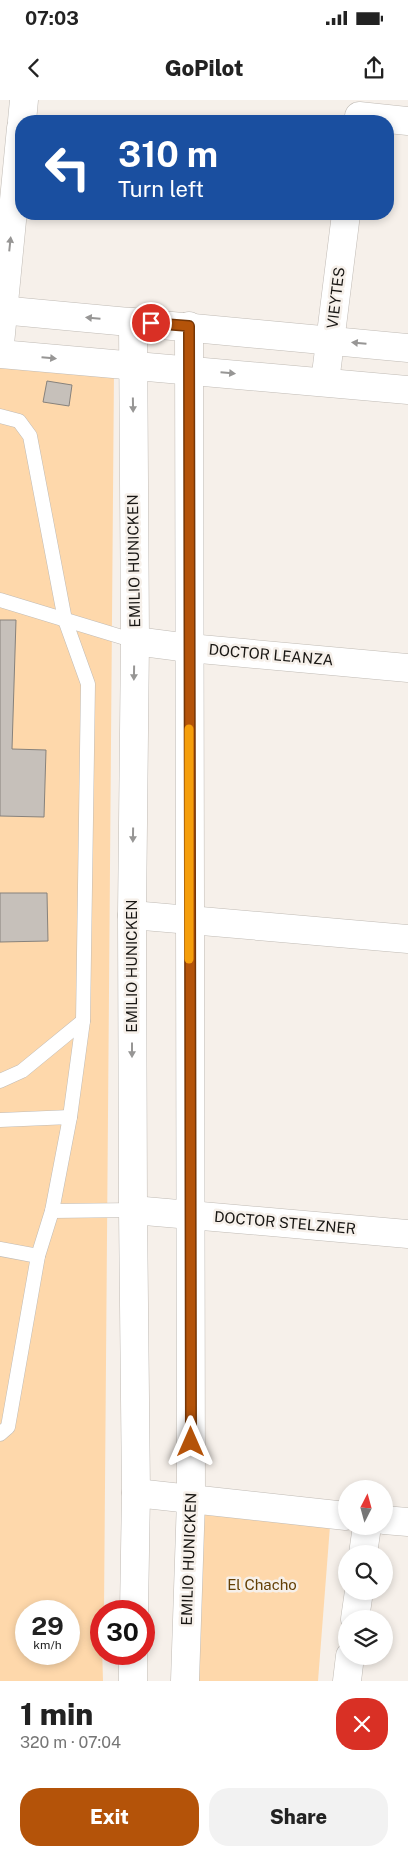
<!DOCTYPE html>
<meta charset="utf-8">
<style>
:root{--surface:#fff;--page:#f2f2f2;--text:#222;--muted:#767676;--accent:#b45309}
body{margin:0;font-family:"Public Sans",sans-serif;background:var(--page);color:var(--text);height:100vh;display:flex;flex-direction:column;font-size:19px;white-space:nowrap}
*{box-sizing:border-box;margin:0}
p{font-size:16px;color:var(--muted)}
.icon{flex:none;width:28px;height:28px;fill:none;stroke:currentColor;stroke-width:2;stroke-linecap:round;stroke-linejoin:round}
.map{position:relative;height:1581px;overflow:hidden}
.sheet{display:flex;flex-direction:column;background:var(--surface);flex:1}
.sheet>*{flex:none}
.guide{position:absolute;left:15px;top:15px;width:379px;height:105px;border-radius:20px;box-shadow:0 2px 8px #0003;background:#1a4fa0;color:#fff;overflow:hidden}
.needle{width:32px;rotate:6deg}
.buttons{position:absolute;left:338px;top:1380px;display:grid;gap:10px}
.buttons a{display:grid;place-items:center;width:55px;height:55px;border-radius:50%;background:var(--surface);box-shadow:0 2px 8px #0003;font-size:25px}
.speed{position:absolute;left:15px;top:1500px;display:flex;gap:10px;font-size:25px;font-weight:700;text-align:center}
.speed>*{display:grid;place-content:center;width:65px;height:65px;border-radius:50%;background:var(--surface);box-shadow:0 2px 8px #0003;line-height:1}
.speed small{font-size:12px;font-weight:400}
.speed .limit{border:8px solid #d22;background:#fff;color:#111}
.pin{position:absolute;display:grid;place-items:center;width:42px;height:42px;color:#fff;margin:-21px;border:2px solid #fff;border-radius:50%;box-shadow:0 1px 5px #0007}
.me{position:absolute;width:55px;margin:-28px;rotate:0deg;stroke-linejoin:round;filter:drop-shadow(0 0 4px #0008)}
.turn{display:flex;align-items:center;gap:18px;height:105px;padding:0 20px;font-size:22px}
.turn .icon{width:65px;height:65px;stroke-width:2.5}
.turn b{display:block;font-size:35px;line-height:42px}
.round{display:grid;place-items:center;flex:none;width:52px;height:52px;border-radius:20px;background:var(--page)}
.summary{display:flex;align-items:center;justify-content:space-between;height:85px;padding:0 20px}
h1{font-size:30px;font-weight:800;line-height:38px}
.action{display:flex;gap:10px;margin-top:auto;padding:10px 20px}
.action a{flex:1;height:58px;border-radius:20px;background:var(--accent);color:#fff;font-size:20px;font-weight:800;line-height:58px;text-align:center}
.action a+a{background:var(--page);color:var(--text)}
.status{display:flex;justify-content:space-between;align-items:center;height:35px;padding:0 25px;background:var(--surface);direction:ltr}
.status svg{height:14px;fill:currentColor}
header{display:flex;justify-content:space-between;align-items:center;height:65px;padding:0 20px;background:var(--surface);font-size:22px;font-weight:800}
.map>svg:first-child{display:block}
</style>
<div class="status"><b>07:03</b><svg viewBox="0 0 49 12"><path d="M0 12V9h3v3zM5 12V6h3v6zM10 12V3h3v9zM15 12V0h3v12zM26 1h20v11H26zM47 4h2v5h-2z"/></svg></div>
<header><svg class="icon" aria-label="back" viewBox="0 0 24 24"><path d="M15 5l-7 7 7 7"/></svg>GoPilot<svg class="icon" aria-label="share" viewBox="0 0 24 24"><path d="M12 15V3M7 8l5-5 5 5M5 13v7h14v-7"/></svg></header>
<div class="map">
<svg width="408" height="1581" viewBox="0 0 408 1581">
<rect width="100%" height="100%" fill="#f6f0ea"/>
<g fill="#fed8ab" fill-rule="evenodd">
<path d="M0,260L114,271L104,1511H101L103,1581H0ZM26,1511H69V1554H26Z"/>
<path d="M197,1414L330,1426L318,1581H198Z"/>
</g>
<g fill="#c6c0ba" stroke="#87827c">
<path d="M47,281L72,285L69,306L43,302Z"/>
<path d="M0,520H16L12,649L46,650L44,717L0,716Z"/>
<path d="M0,793H47L48,841L0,842Z"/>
</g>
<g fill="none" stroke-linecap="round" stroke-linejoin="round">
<defs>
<g id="service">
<path d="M0,316L19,321L30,336L65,520L88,584L83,921L70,1017"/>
<path d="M0,500L135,541"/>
<path d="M0,981L22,971L83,921"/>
<path d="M0,1020L70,1017L52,1111L38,1156L8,1327L0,1334"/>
<path d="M52,1111L133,1110"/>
<path d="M0,1149L38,1156"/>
</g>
<g id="minor">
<path d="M359,16L408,21"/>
<path d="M22,21L24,0"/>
<path d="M133,222L135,541L132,815L133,1110L136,1393L134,1511"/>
<path d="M0,244L21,28"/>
<path d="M325,282L346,114"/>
<path d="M135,541L189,548L408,568"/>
<path d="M132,815L408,839"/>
<path d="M133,1110L408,1134"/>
<path d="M136,1393L346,1416"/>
<path d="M384,1420L408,1422"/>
<path d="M363,1454L367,1426"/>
<path d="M355,1519L359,1491"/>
<path d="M133,1581V1554"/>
<path d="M185,1581L191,1399L189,226"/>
<path d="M347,1581L350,1556"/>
</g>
<g id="tertiary">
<path d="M0,210L408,248"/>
<path d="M0,254L408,290"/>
</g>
</defs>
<use href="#service" stroke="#c0bbb5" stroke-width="15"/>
<use href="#minor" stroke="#c0bbb5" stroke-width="29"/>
<use href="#tertiary" stroke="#c0bbb5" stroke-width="29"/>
<use href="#service" stroke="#fff" stroke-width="14"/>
<use href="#minor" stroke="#fff" stroke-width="28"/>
<use href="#tertiary" stroke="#fff" stroke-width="28"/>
</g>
<defs><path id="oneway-solid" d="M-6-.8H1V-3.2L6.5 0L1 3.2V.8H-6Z" transform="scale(1.25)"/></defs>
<g fill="#979695">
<use href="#oneway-solid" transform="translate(10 144) rotate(-84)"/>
<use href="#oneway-solid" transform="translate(93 218) rotate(-175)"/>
<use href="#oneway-solid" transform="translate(359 243) rotate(-175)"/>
<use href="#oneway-solid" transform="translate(49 258) rotate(5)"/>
<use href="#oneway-solid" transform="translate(228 273) rotate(5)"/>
<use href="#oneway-solid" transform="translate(133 305) rotate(89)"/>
<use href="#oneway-solid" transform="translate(134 573) rotate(91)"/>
<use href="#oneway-solid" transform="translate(133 735) rotate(91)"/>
<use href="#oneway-solid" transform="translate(132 950) rotate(90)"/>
</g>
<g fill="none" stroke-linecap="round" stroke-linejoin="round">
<defs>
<path id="route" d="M151,223L189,226L191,1342"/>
</defs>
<use href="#route" stroke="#753606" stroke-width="12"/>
<use href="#route" stroke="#b45309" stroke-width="9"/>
<path stroke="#f59e0b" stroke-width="9" d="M189,629V859"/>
</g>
<g text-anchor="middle" stroke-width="5" stroke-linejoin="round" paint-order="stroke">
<g font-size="15" fill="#181613" stroke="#f6f0ea">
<text transform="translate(336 198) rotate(-83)" y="5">VIEYTES</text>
<text transform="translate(134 461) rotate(-91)" y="5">EMILIO HUNICKEN</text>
<text transform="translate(271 555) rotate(5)" y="5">DOCTOR LEANZA</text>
<text transform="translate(132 866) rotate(-90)" y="5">EMILIO HUNICKEN</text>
<text transform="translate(285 1123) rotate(5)" y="5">DOCTOR STELZNER</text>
<text transform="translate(189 1459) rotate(-88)" y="5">EMILIO HUNICKEN</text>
</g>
<g font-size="15" fill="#633f05" stroke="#f6f0ea">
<text x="262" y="1490">El Chacho</text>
</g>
</g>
</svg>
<div class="buttons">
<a><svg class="needle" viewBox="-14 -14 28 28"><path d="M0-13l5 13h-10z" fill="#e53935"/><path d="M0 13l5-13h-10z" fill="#767676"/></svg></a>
<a><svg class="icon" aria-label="search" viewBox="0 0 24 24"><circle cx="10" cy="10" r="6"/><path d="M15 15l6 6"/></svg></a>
<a><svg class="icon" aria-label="layers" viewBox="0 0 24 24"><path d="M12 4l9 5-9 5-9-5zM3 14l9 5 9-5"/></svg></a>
</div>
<div class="speed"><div>29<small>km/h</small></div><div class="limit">30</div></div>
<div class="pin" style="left:151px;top:223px;background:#d93025"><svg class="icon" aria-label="arrive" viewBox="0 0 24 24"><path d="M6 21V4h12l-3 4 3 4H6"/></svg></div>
<svg class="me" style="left:191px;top:1342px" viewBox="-20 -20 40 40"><path d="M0-17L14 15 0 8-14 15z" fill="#b45309" stroke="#fff" stroke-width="4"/></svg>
<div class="guide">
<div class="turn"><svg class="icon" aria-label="left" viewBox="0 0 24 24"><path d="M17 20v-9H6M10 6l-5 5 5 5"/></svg><div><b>310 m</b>Turn left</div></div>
</div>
</div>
<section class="sheet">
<div class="summary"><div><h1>1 min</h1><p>320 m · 07:04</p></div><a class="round" style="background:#d93025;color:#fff"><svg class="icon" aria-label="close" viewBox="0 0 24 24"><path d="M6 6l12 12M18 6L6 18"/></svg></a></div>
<div class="action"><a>Exit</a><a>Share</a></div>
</section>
